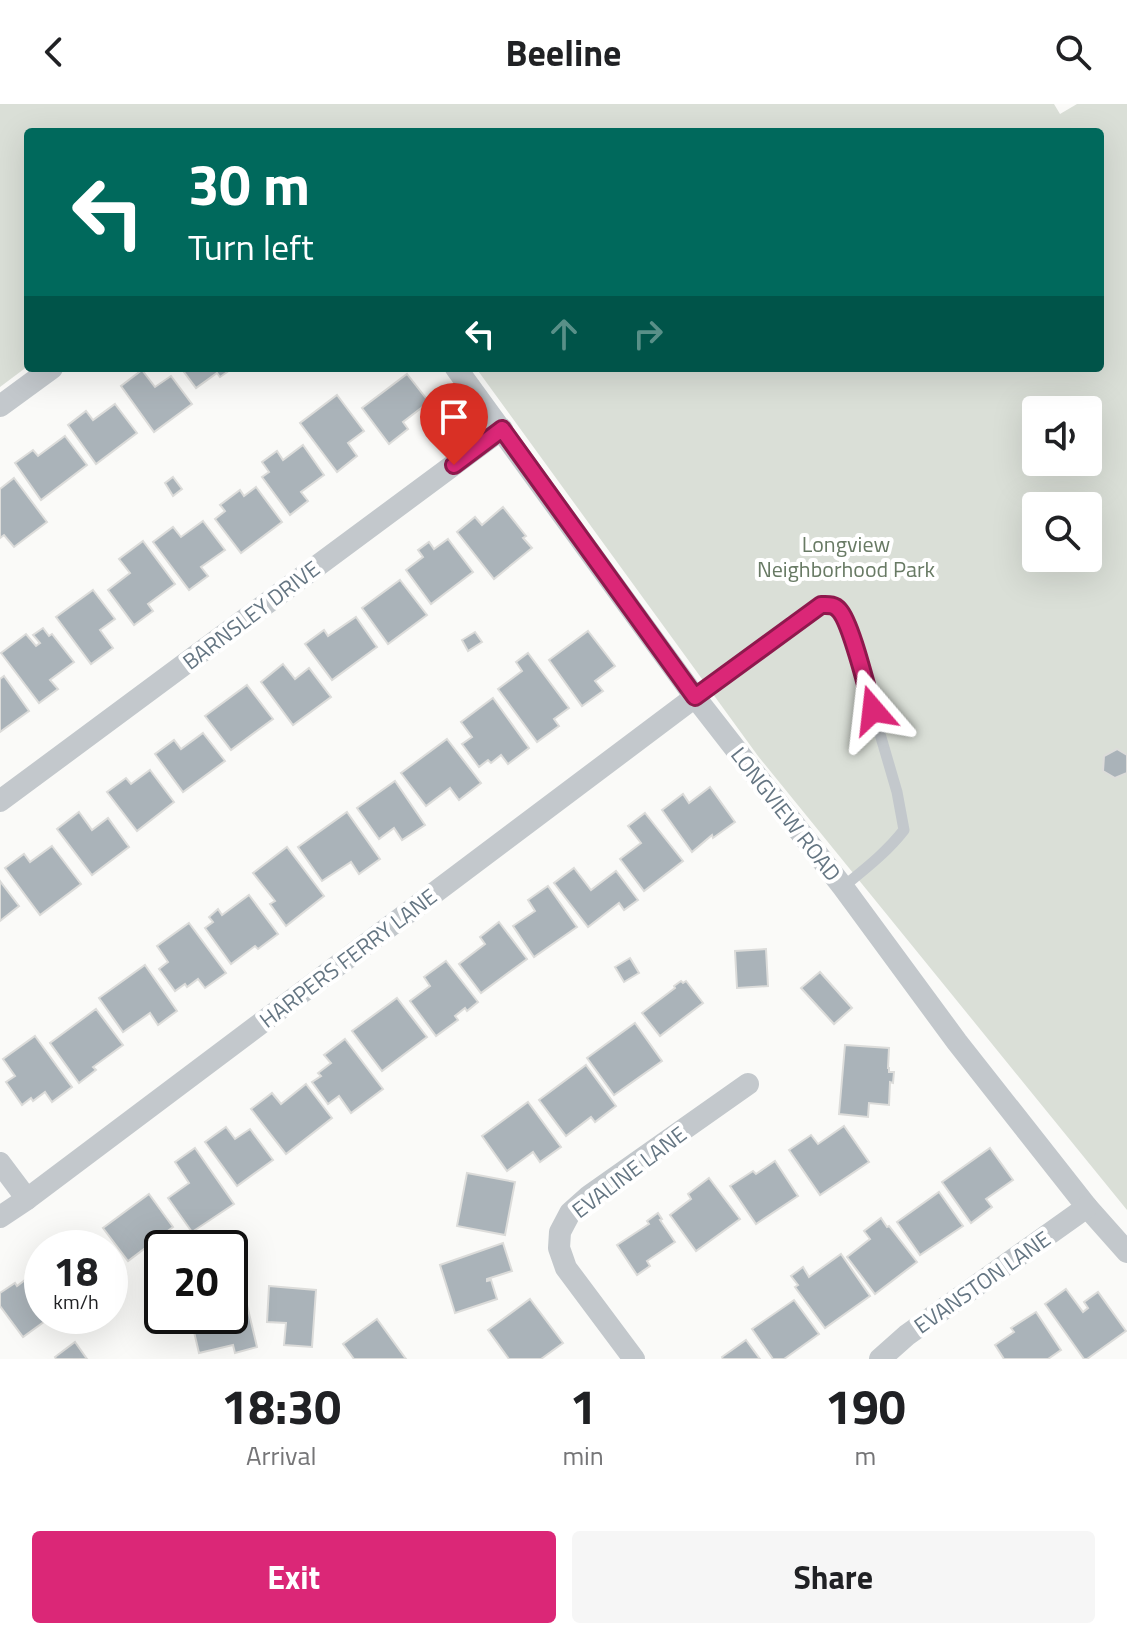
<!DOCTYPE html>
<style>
:root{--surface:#fff;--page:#f6f6f6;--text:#202124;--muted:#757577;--accent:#db2777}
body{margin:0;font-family:"Titillium Web",sans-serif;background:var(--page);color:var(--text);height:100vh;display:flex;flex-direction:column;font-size:30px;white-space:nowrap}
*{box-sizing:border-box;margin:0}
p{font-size:26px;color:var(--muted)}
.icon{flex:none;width:44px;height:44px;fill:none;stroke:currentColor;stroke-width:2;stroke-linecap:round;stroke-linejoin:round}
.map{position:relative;height:1255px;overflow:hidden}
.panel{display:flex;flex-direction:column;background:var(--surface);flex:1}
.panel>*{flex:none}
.guide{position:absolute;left:24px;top:24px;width:1080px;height:244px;border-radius:8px;box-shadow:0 8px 32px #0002;background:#00695c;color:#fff;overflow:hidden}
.fabs{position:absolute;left:1022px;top:292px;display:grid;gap:16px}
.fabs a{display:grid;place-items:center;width:80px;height:80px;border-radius:8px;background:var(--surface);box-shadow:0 8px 32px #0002;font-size:40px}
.speed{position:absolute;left:24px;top:1126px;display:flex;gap:16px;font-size:40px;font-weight:700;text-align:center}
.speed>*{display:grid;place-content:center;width:104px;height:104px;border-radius:50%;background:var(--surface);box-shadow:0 8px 32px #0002;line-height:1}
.speed small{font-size:20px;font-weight:400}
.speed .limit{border:4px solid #111;border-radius:12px;background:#fff;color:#111}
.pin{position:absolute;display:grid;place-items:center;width:68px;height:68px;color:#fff;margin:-82px -34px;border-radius:50% 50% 50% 0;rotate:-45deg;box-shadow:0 0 8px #0007}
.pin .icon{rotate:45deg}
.me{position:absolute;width:88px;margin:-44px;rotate:343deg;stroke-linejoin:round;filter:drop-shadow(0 0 6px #0008)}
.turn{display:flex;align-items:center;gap:28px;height:168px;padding:0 32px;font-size:36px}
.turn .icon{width:104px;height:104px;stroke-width:2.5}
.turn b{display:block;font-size:56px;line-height:68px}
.lanes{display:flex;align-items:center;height:76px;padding:0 32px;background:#0003;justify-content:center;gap:40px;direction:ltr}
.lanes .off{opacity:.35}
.eta{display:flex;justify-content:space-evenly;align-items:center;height:136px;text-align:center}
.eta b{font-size:48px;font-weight:700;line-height:56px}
.primary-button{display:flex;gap:16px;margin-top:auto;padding:16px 32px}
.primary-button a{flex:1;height:92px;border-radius:8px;background:var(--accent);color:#fff;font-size:32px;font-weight:700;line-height:92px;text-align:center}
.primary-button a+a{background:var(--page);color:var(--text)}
header{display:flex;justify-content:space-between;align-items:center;height:104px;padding:0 32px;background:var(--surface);font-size:36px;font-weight:700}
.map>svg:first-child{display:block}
</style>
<header><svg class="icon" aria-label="back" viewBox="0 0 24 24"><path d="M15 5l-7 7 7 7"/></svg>Beeline<svg class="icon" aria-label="search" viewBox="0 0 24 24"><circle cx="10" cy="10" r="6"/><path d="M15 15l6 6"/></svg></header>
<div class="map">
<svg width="1127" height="1255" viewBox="0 0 1127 1255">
<rect width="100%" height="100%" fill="#fafaf8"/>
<path fill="#dadfd7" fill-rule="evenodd" d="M0,0H1054L1060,10L1077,0H1127V1106L758,652L476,264H1100V28H28V262L0,283ZM1036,306H1088V358H1036ZM1036,402H1088V454H1036Z"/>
<g fill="#aab3b9" stroke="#dcdcda" stroke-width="2">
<path d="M181,264H233L220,273L217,269L196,284Z"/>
<path d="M142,266L155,283L171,272L192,300L154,328L121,282Z"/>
<path d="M407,270L429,298L403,318L408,325L389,340L362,304Z"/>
<path d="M337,291L364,327L348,339L357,352L337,368L300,319Z"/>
<path d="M115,300L137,329L96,360L68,321L86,307L93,316Z"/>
<path d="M65,332L87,361L41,396L15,359L33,346L38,352Z"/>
<path d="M303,341L324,371L301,388L308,397L290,411L262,373L269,368L262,358L277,347L283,356Z"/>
<path d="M173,373L182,385L173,392L165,379Z"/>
<path d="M14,374L47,418L14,443L4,431L0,434V385Z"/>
<path d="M256,383L282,418L241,449L215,415L225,407L220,401L240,386L244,392Z"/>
<path d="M503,403L526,432L523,434L532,444L494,475L457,428L475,413L482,421Z"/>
<path d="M203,417L225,446L201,463L208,472L189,486L153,438L173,423L181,433Z"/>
<path d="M448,435L473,468L431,500L406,466L423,453L418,446L429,438L434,445Z"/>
<path d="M143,437L175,480L148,500L153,507L134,521L108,486L130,469L119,455Z"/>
<path d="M400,476L427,511L388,540L362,504Z"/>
<path d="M93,486L115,515L100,526L113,544L91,560L56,513Z"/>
<path d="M356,513L377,543L332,576L305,540L324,526L328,532Z"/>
<path d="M43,524L49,532L52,530L74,558L50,576L58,585L39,599L1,549L26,530L36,542L40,539L33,531Z"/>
<path d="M588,527L615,562L595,577L603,587L582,602L549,556Z"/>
<path d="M475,528L482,538L468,547L462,536Z"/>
<path d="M528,549L569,604L554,615L559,622L537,638L498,585L522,567L516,558Z"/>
<path d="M283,560L295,575L309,564L331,593L293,621L261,578Z"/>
<path d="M4,572L29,607L0,628V575Z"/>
<path d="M247,581L273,615L231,646L205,612Z"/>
<path d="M493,594L529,644L508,660L501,651L491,659L488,656L479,663L462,640L472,633L461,618Z"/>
<path d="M203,629L225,657L183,688L155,650L174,636L181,645Z"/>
<path d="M447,635L481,679L459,696L450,684L426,702L401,669Z"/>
<path d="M1117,645L1127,651V669L1115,674L1103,667L1104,652Z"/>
<path d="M150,666L174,698L137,727L107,688L126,674L131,680Z"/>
<path d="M395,677L425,721L402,736L394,724L379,735L357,704Z"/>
<path d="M710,683L735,718L713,734L712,731L692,748L662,706L683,690L689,699Z"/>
<path d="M79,708L92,726L108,714L129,743L92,771L57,725Z"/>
<path d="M347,708L380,755L359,770L351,758L322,777L298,743Z"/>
<path d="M645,709L683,757L644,787L620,755L641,739L628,722Z"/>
<path d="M52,742L81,780L40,811L5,764L24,750L30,758Z"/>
<path d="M287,743L324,792L286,822L270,800L275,797L253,769Z"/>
<path d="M574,764L591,786L616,767L638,796L624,806L619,799L588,823L554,779Z"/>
<path d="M0,777L19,802L0,817Z"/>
<path d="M548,782L577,823L534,853L513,822L535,807L528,796Z"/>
<path d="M249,791L278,830L258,845L255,842L231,860L205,824L213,818L209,813L218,805L222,811Z"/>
<path d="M499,818L527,855L481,889L459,860L485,840L480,833Z"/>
<path d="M189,819L226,869L205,884L198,875L187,883L185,880L175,887L159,865L168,858L157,842Z"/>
<path d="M766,845L768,882L737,884L735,847Z"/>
<path d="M630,854L639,869L624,878L615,863Z"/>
<path d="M446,857L478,898L467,907L465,904L455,912L458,916L436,932L410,897L430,882L424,873Z"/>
<path d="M145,861L177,907L158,921L150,909L123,928L99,894Z"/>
<path d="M820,868L852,904L834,920L801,884Z"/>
<path d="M681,877L683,879L686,877L703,899L660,932L642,909L675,884L674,882Z"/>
<path d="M397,894L427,933L382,967L352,927Z"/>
<path d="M96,905L123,941L93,963L96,966L79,979L50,939Z"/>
<path d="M635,919L662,957L614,991L587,954Z"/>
<path d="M35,932L72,983L52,998L45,988L33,997L31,994L22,1001L6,978L15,972L3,955Z"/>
<path d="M345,935L383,985L351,1009L339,992L328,1000L312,978L321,972L318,969L331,959L324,951Z"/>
<path d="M845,941L889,944L888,964H889V968H894L893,979L890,978L889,1001L869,999L868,1013L839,1010Z"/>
<path d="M586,961L616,1002L595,1018L591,1013L566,1032L539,996Z"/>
<path d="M306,980L332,1014L286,1050L251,1005L272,989L281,1000Z"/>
<path d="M528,998L561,1043L540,1058L533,1048L507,1067L482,1032Z"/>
<path d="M844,1022L869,1058L820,1091L789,1046L811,1031L818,1040Z"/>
<path d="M226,1023L235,1035L250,1025L273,1056L237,1082L205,1038Z"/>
<path d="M195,1044L234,1100L192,1128L168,1094L189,1079L175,1058Z"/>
<path d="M990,1044L1013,1076L986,1095L992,1103L971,1119L942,1078Z"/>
<path d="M775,1057L798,1092L756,1120L730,1082L753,1067L756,1070Z"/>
<path d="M467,1069L515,1078L505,1131L457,1122Z"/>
<path d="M709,1074L740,1115L696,1147L670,1111L691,1095L688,1090Z"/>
<path d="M939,1088L963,1122L920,1151L897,1118Z"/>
<path d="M149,1090L173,1123L128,1157L103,1124Z"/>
<path d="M658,1109L662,1115L660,1116L675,1138L647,1157L650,1162L637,1171L617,1141L649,1120L647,1117Z"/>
<path d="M881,1114L887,1123L889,1122L917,1158L875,1190L847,1153L870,1135L864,1127Z"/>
<path d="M503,1139L512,1167L487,1175V1177L491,1176L497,1195L455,1209L440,1161Z"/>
<path d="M110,1148L126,1170L110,1181Z"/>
<path d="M841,1150L870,1192L825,1224L795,1183L798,1181L791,1172L803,1163L809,1173Z"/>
<path d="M42,1163V1212H52L23,1233L0,1202V1189L15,1179L17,1182Z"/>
<path d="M269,1182L316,1186L312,1243L284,1241L286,1219L267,1218Z"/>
<path d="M1066,1185L1083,1208L1088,1204L1084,1198L1098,1188L1126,1227L1087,1255H1084L1045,1200Z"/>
<path d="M530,1195L563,1239L541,1255H509L488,1226Z"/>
<path d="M794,1196L819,1230L784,1255H773L752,1225Z"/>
<path d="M247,1201L257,1243L235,1249L233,1241L199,1249L191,1215L205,1212H230V1206Z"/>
<path d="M1036,1208L1061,1246L1048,1255H1004L995,1241L1014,1228L1011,1224Z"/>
<path d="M377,1215L406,1255H354L343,1240Z"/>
<path d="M746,1236L760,1255H723L722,1253Z"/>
<path d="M75,1238L87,1255H56L55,1253Z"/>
</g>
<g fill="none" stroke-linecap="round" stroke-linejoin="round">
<path stroke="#c3c8cc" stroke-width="11" d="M695,593L821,501C840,501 841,508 849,524L897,688L904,726C886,749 865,765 843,783"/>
<g stroke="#c3c8cc" stroke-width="22">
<path d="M456,264L695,593L843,783L957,938L1087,1103L1127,1148"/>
<path d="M0,302L52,264"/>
<path d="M0,697L502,325"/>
<path d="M0,1059L27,1095"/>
<path d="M0,1113L27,1095L695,593"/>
<path d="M634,1255L566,1164L559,1144L560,1128L570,1109L589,1092L748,980"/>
<path d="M880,1255L907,1231L1087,1103"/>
</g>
</g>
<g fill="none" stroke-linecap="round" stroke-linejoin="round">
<defs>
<path id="route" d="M454,361L502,325L695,593L821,501C828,501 834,500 839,506C851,518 867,586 873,606"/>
</defs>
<use href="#route" stroke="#8e194d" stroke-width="20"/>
<use href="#route" stroke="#db2777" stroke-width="14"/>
</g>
<g text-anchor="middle" stroke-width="8" stroke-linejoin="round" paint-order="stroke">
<g font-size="22" fill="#687a64" stroke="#fff">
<text x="846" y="448">Longview<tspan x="846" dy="25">Neighborhood Park</tspan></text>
</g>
<g font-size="22" fill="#657683" stroke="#fff">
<text transform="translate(251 511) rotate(-37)" y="8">BARNSLEY DRIVE</text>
<text transform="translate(786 710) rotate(52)" y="8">LONGVIEW ROAD</text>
<text transform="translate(348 854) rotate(-37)" y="8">HARPERS FERRY LANE</text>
<text transform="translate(629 1068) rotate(-37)" y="8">EVALINE LANE</text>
<text transform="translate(982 1178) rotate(-35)" y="8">EVANSTON LANE</text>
</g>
</g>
</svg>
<div class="fabs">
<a><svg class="icon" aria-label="sound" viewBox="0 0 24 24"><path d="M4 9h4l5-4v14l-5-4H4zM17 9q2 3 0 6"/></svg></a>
<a><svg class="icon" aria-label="search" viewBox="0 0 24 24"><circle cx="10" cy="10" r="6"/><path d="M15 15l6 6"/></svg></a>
</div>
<div class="speed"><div>18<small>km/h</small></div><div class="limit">20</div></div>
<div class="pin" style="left:454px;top:361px;background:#d93025"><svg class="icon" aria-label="arrive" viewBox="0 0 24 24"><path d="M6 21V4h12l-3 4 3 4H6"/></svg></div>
<svg class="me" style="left:873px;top:606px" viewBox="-20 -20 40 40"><path d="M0-17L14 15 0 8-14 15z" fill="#db2777" stroke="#fff" stroke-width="4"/></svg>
<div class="guide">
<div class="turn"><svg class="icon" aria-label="left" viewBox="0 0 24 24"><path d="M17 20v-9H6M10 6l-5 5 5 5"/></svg><div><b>30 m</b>Turn left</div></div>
<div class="lanes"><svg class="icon" aria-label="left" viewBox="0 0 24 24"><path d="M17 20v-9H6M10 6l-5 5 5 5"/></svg><svg class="icon off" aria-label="ahead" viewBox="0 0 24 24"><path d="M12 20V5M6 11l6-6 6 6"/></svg><svg class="icon off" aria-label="right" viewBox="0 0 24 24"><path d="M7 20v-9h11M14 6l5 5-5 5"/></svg></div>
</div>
</div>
<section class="panel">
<div class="eta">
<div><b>18:30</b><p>Arrival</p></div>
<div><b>1</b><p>min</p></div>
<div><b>190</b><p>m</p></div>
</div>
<div class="primary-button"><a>Exit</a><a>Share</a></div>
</section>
